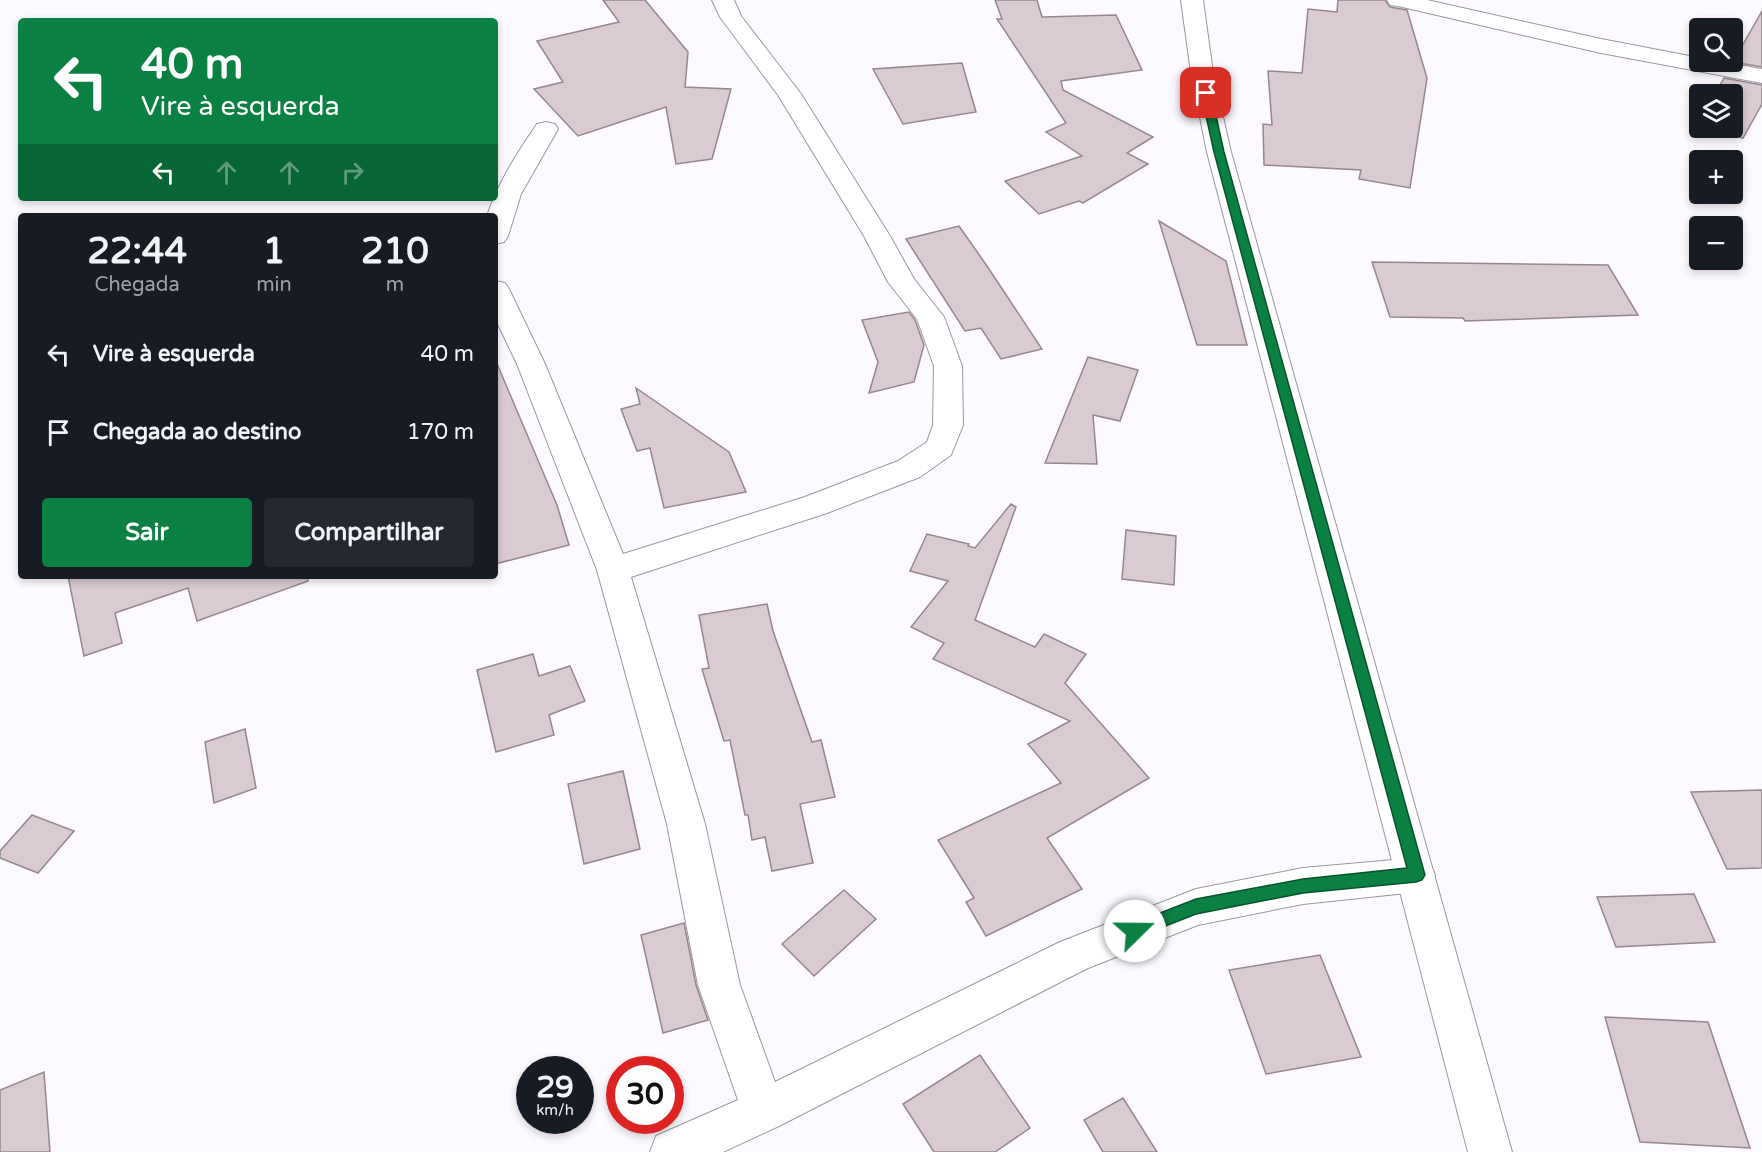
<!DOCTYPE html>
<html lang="pt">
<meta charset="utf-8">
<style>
:root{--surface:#171b24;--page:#242831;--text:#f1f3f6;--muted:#9ea1a6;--accent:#0b8043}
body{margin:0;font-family:"Varela Round",sans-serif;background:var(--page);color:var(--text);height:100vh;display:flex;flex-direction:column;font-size:22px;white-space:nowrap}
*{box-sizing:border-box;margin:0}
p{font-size:20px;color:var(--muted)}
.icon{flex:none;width:33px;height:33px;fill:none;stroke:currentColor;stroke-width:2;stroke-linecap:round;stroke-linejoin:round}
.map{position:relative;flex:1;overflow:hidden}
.side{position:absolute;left:18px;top:213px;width:480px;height:366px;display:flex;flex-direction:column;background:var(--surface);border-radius:6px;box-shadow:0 3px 9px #0003}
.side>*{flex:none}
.guide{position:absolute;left:18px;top:18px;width:480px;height:183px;border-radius:6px;box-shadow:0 3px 9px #0003;background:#0b8043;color:#fff;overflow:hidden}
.fabs{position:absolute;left:1689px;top:18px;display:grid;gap:12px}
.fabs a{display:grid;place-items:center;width:54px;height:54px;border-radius:6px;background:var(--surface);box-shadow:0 3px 9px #0003;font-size:30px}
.speed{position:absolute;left:516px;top:1056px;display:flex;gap:12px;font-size:30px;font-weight:700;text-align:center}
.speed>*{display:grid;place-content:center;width:78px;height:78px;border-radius:50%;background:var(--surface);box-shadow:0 3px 9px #0003;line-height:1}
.speed small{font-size:15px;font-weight:400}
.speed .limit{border:9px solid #d22;background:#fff;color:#111}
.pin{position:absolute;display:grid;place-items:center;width:51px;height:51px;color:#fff;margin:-26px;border-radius:12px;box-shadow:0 3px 9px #0006}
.me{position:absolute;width:66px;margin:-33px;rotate:68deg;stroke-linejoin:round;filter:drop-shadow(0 0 4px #0008)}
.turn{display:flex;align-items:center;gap:21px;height:126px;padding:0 24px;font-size:27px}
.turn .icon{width:78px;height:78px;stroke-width:2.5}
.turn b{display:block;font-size:42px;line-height:51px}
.lanes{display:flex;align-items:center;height:57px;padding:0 24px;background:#0003;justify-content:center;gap:30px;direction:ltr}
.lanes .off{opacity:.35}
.eta{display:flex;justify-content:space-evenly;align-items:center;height:102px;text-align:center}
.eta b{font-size:36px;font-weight:700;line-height:42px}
.button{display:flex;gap:12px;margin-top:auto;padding:12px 24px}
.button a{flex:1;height:69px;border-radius:6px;background:var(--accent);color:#fff;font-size:24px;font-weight:700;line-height:69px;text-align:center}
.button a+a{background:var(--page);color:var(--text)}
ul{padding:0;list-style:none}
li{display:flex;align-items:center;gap:18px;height:78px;padding:0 24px}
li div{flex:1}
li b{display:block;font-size:22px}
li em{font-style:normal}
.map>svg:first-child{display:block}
</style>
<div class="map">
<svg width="1762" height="1152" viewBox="0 0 1762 1152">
<rect width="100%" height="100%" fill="#fdfaff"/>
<g fill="#dacad1" stroke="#96878d" stroke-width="1.5">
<path d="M603,0H645L688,52L685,87L731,89L712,159L676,164L666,107L578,136L534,89L563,82L537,41L619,22Z"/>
<path d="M995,0H1037L1042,17L1116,15L1142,70L1061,81L1063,90L1153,137L1127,153L1148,164L1083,203L1079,201L1039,214L1005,181L1082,156L1046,132L1066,123L997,19H1002Z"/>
<path d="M1338,0H1385L1390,7L1407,10L1427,78L1410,188L1359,179L1361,170L1264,165L1263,124L1272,125L1268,71L1302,73L1308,9L1337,12Z"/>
<path d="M1762,11V67L1733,62Z"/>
<path d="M962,63L976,112L903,124L873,69Z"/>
<path d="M1724,78L1762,85V104L1743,138L1709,128H1732V94H1715Z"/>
<path d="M1159,221L1226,261L1247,345H1197Z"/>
<path d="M959,226L987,266L1042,349L1001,359L981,328L965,331L906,239Z"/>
<path d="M1372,262L1608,265L1638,315L1465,321L1463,318L1390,317Z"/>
<path d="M909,312L915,320L924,345L914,382L869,393L878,362L862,320Z"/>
<path d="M1088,357L1138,370L1120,421L1093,415L1097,464L1045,463Z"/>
<path d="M495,359L557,505L569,545L495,564Z"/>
<path d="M636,388L729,452L746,492L664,508L650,448L637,451L621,409L640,404Z"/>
<path d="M1011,504L1016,507L975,620L1035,647L1044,634L1086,654L1065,683L1149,778L1047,838L1082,889L986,936L966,902L974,898L938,840L1061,783L1028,744L1070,721L933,659L944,643L911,627L948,581L910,571L927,534L969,544L968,546L975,548Z"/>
<path d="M1126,530L1176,536L1174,585L1122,579Z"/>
<path d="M68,576H307L308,581L197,621L188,588L115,613L122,643L84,656Z"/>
<path d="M767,604L773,631L812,742L821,740L835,797L800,804L813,863L772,871L765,837L752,840L748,815H745L730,740L724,741L702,669L709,668L699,615Z"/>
<path d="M533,654L539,676L570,666L585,701L549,715L554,735L496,752L477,670Z"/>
<path d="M245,729L256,788L214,803L205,742Z"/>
<path d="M623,771L640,849L584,864L568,784Z"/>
<path d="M1762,790V868L1727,869L1691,792Z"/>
<path d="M32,815L74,831L38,873L0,858V851Z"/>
<path d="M844,890L876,919L814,976L782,944Z"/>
<path d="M1694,894L1715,942L1616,947L1597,897Z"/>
<path d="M684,923L696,985L708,1020L663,1033L641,935Z"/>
<path d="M1320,955L1361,1057L1266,1074L1229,970Z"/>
<path d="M1605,1017L1708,1022L1750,1148L1640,1142Z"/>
<path d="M980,1055L1030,1128L995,1152H934L903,1104Z"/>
<path d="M44,1072L50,1152H0V1090Z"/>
<path d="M1123,1098L1157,1152H1103L1084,1120Z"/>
</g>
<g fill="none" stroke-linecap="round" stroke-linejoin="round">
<defs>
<g id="street">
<path d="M712,0H734L741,16L801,94L890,236L914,279L944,317L962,366L963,425L951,455L920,477L827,513L631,577L705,824L740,985L775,1082L1060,942L1196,889L1303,868L1416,858L1430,863L1435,875L1430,887L1416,892L1303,904L1198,925L1088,968L779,1126L723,1152H650L656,1136L738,1100L698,985L667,824L597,570L517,364L495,318V281L505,283L509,289L545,364L623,554L805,497L898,461L927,442L933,425L934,366L917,319L888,282L864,236L778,95L720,17Z"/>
<path d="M1387,0H1427L1601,39L1700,58V62H1721L1762,69V83L1601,53L1398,6L1390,5Z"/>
<path d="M546,122L555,124L558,129L521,194L508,236L504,242L495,244V216H487C498,183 517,153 537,124Z"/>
</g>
<path id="secondary" d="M1181,0H1203L1213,73L1231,152L1512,1152H1468L1207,152L1191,73Z"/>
</defs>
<use href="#street" stroke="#9d95a1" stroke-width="2"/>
<use href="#secondary" stroke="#9d95a1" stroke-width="2"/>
<use href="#street" fill="#fff" fill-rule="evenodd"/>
<use href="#secondary" fill="#fff" fill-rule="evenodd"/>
</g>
<path fill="#0b8043" stroke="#07532c" stroke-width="1.5" d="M1206,90L1211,93L1224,152L1425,875L1422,880L1416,882L1303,893L1196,914L1135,938L1129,936L1127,931L1129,925L1196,899L1303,879L1407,868L1214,152L1201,93Z"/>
</svg>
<div class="fabs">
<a><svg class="icon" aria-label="search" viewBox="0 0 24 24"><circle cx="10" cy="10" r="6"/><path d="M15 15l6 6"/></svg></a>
<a><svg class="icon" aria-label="layers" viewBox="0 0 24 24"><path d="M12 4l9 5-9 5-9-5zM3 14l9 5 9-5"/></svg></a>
<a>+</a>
<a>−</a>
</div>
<div class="speed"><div>29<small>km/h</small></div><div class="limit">30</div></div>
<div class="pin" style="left:1206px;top:93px;background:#d93025"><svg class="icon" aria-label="arrive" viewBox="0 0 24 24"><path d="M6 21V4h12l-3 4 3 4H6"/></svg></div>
<svg class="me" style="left:1135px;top:931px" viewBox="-20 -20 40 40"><circle r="19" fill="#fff"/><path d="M0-13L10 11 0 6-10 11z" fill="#0b8043"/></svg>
<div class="guide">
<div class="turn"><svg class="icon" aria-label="left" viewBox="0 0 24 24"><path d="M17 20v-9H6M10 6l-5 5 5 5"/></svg><div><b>40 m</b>Vire à esquerda</div></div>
<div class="lanes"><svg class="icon" aria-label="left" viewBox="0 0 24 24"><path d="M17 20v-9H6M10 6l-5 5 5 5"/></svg><svg class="icon off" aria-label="ahead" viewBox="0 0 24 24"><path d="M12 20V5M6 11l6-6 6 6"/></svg><svg class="icon off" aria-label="ahead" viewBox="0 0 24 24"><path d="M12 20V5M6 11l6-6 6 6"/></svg><svg class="icon off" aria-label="right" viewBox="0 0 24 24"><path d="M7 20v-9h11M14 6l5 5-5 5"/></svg></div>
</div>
<section class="side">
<div class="eta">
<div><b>22:44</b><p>Chegada</p></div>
<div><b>1</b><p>min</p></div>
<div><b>210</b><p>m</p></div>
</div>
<ul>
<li><svg class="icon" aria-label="left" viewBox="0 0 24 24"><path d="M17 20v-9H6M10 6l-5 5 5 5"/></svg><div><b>Vire à esquerda</b></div><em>40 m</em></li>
<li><svg class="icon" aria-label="arrive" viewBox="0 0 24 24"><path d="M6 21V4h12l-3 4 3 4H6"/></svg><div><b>Chegada ao destino</b></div><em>170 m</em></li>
</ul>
<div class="button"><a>Sair</a><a>Compartilhar</a></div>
</section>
</div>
